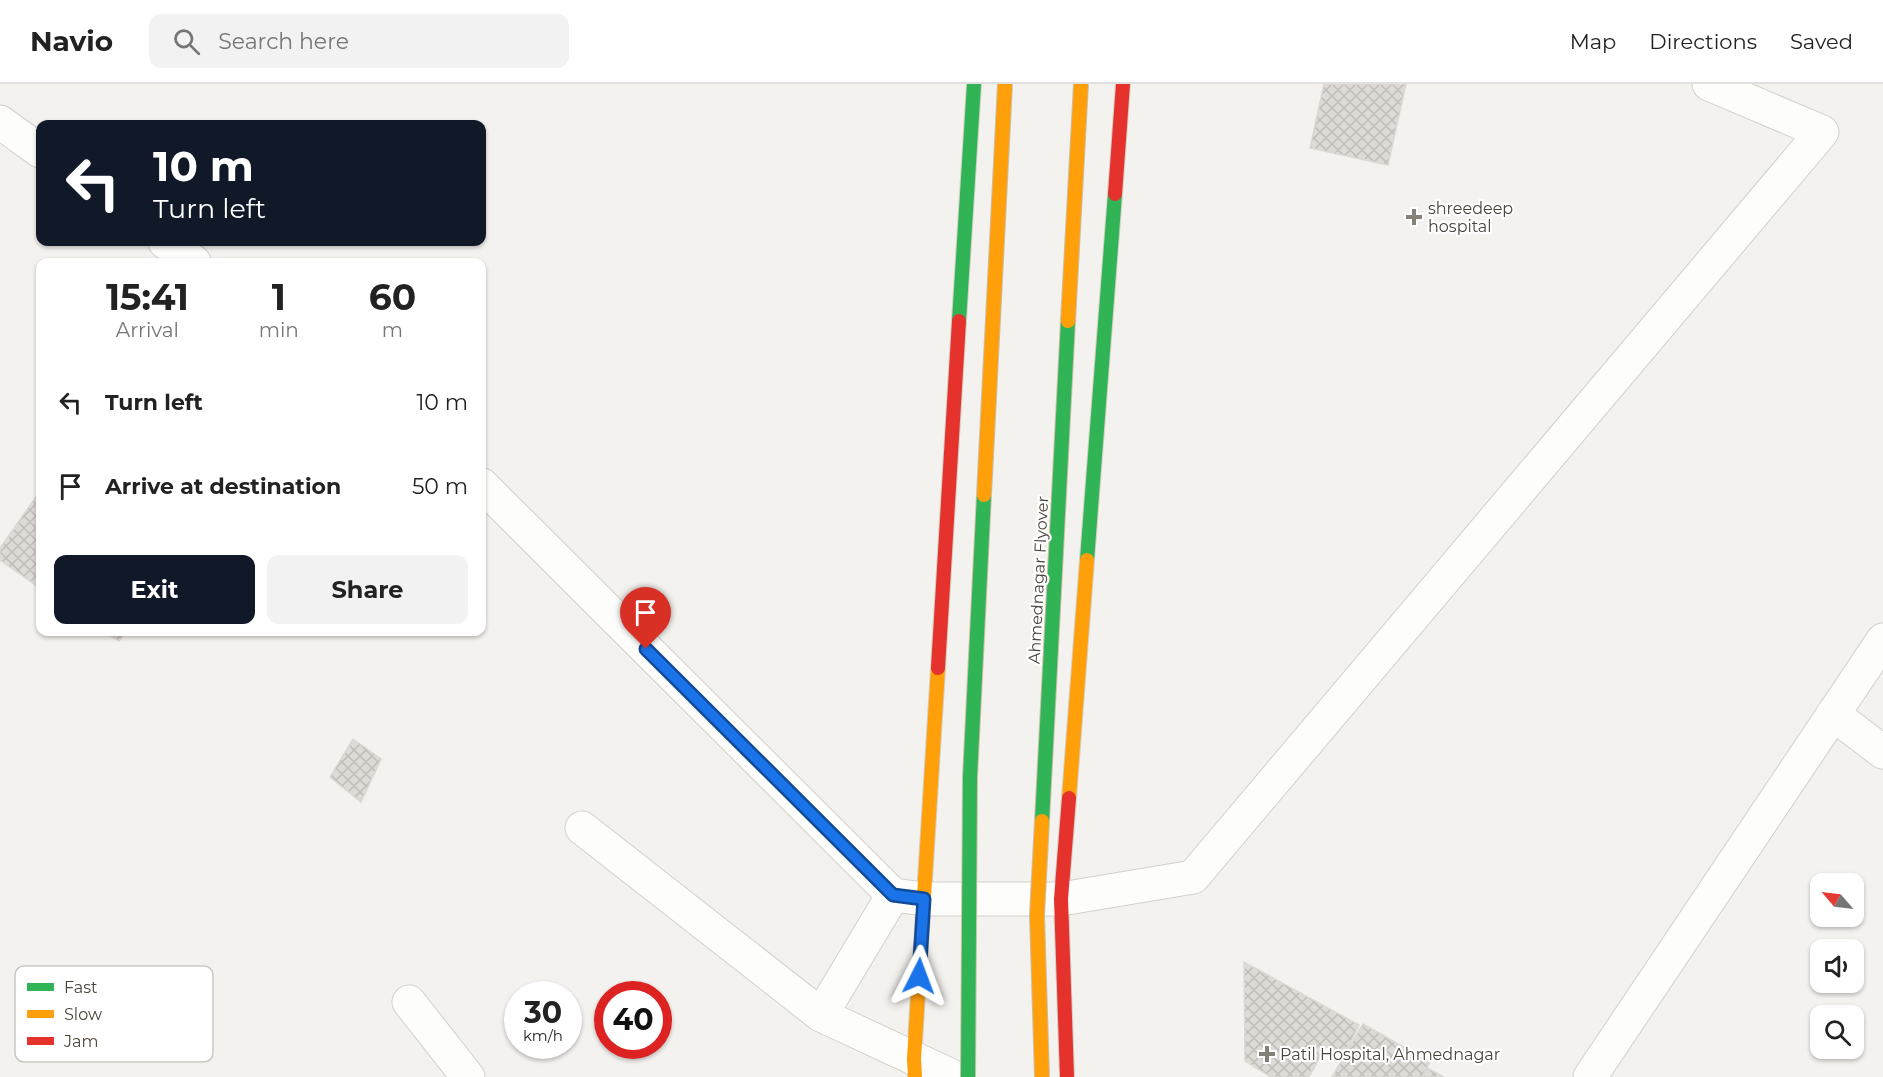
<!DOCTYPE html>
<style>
:root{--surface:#fff;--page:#f2f2f2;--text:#222;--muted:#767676;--line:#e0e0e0;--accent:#111827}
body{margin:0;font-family:Montserrat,sans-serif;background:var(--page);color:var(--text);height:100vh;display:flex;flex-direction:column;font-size:22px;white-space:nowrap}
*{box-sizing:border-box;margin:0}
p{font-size:20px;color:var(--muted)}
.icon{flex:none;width:33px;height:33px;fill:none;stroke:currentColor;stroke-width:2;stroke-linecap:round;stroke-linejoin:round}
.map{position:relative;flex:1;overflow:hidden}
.panel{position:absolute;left:36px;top:174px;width:450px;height:378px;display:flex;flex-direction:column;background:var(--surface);border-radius:12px;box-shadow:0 2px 4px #0004}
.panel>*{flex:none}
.banner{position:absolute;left:36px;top:36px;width:450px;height:126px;border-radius:12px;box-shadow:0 2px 4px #0004;background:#111827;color:#fff;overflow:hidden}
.needle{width:39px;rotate:298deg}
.fabs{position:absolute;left:1810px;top:789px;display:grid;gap:12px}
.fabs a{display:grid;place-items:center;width:54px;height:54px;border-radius:12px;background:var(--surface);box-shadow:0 2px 4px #0004;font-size:30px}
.speed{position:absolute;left:504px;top:897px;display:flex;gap:12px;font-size:30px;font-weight:700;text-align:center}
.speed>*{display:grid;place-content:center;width:78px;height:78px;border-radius:50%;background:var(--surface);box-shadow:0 2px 4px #0004;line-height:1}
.speed small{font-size:15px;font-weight:400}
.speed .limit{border:9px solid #d22;background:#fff;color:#111}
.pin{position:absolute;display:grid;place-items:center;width:51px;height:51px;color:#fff;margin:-62px -26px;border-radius:50% 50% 50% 0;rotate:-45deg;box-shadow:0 0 6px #0007}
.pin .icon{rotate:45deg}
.me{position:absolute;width:66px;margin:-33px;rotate:3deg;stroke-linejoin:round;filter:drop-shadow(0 0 4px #0008)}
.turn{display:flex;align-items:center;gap:21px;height:126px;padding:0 18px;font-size:27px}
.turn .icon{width:78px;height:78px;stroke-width:2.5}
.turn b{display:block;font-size:42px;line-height:51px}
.eta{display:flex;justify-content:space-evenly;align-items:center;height:102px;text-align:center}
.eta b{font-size:36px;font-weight:700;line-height:42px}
.primary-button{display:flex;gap:12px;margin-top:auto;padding:12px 18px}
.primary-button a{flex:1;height:69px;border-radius:12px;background:var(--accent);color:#fff;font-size:24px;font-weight:700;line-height:69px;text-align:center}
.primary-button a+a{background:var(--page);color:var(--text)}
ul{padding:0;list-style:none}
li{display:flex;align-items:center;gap:18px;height:84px;padding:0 18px}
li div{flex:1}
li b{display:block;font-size:22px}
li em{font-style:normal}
header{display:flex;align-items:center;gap:36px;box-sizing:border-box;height:84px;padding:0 30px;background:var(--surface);border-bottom:2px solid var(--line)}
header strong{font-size:28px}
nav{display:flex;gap:33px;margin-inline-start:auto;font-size:21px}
.search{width:420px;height:54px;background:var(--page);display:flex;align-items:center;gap:15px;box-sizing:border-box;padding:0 21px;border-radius:12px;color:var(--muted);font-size:22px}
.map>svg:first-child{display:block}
</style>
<header>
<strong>Navio</strong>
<div class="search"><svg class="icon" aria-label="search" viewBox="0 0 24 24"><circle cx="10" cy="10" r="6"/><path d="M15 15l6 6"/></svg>Search here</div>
<nav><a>Map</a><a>Directions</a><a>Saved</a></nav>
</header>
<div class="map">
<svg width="1883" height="993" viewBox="0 0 1883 993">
<defs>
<pattern id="building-cross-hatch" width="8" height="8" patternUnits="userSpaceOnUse" patternTransform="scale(1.5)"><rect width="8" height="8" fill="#dedbd6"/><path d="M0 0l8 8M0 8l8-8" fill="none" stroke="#c0bdb8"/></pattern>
</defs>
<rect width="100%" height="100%" fill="#f4f2ee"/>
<g fill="url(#building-cross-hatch)" stroke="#dcd9d4" stroke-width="1.5">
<path d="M1324,0H1406L1388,81L1310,64Z"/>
<path d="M40,407V504L0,476V464Z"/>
<path d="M104,548H126L119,557Z"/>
<path d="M353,655L381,675L361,718L330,693Z"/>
<path d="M1244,878L1359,941L1344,972L1326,962L1309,993H1271L1245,977Z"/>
<path d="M1363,940L1430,978L1422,993H1332Z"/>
<path d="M1427,984L1444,993H1422Z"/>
</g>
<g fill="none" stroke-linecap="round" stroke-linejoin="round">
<defs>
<g id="street">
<path d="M0,38L40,67"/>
<path d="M165,158L194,178"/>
<path d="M482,401L893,811L924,815H1061L1193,793L1822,48L1709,0"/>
<path d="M1833,630L1883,668"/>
<path d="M582,744L821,931L893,811"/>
<path d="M409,918L468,993"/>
<path d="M821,931L954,993"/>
<path d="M1590,993L1883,556"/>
</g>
<g id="fast">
<path d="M959,237L974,0"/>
<path d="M1087,476L1115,110"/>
</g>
<g id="slow">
<path d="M1069,714L1087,476"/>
<path d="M915,993L914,975L938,584"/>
</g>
<g id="jam">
<path d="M1115,110L1123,0"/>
<path d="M938,584L959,237"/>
<path d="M1067,993L1061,815L1069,714"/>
</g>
</defs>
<use href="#street" stroke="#d2d0cb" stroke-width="35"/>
<use href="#fast" stroke="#d3cfc5" stroke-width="16"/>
<use href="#slow" stroke="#d3cfc5" stroke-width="16"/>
<use href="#jam" stroke="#d3cfc5" stroke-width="16"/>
<use href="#street" stroke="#fdfdfc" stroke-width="33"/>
<use href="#fast" stroke="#30b455" stroke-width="14"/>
<use href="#slow" stroke="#ff9f0a" stroke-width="14"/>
<use href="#jam" stroke="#e5322d" stroke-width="14"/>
<defs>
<g id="fast-bridge">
<path d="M1042,737L1068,237"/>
<path d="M968,993L970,693L984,411"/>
</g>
<g id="slow-bridge">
<path d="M1068,237L1081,0"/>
<path d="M984,411L1005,0"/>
<path d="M1042,737L1037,831L1042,993"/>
</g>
</defs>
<use href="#fast-bridge" stroke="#ccbfa9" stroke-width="16" stroke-linecap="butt"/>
<use href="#slow-bridge" stroke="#ccbfa9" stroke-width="16" stroke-linecap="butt"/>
<use href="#fast-bridge" stroke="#30b455" stroke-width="14"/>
<use href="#slow-bridge" stroke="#ff9f0a" stroke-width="14"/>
</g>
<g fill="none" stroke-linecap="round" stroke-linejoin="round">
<defs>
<path id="route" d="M646,565L893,811L924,815L919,892"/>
</defs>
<use href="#route" stroke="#114b97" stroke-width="15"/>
<use href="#route" stroke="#1a73e8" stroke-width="10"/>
</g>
<g fill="#868178" stroke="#fff" stroke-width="2">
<path d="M1411 124h6v6h6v6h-6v6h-6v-6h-6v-6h6z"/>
<path d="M1264 961h6v6h6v6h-6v6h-6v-6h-6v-6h6z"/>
</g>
<g text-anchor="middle" stroke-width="4.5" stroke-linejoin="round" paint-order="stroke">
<g font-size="16" fill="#4b4439" stroke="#fff" text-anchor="start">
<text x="1428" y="130">shreedeep<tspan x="1428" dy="18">hospital</tspan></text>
<text x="1280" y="976">Patil Hospital, Ahmednagar</text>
</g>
<g font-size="16" fill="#4b4439" stroke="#fff">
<text transform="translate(1038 496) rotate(-87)" y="6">Ahmednagar Flyover</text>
</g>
</g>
<rect x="15" y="882" width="198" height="96" rx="9" fill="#fff" stroke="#c9c7c4" stroke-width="1.5"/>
<rect x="27" y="899" width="27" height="8" fill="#30b455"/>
<rect x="27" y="926" width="27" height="8" fill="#ff9f0a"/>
<rect x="27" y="953" width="27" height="8" fill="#e5322d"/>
<g font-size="16" fill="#4b4439">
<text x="64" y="909">Fast</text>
<text x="64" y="936">Slow</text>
<text x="64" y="963">Jam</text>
</g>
</svg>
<div class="fabs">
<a><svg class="needle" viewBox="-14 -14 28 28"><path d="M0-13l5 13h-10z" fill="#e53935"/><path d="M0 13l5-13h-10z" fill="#767676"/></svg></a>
<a><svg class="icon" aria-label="sound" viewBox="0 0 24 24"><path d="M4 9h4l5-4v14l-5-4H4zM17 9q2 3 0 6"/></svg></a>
<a><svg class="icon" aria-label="search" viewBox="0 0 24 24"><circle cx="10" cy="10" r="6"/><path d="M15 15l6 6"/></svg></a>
</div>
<div class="speed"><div>30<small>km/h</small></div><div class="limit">40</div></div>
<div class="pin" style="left:646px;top:565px;background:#d93025"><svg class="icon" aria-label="arrive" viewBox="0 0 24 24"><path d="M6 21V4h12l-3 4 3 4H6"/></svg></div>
<svg class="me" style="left:919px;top:892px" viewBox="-20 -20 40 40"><path d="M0-17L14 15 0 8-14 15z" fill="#1a73e8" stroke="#fff" stroke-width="4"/></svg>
<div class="banner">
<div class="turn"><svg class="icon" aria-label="left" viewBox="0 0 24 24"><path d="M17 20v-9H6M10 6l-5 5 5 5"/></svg><div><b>10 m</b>Turn left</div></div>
</div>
<section class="panel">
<div class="eta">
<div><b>15:41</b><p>Arrival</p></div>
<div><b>1</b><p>min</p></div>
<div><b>60</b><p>m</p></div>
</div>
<ul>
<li><svg class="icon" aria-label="left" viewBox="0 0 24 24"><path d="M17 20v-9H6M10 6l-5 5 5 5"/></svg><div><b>Turn left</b></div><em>10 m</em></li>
<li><svg class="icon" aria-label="arrive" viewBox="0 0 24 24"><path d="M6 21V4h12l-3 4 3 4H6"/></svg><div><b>Arrive at destination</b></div><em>50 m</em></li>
</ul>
<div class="primary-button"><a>Exit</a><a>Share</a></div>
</section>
</div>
